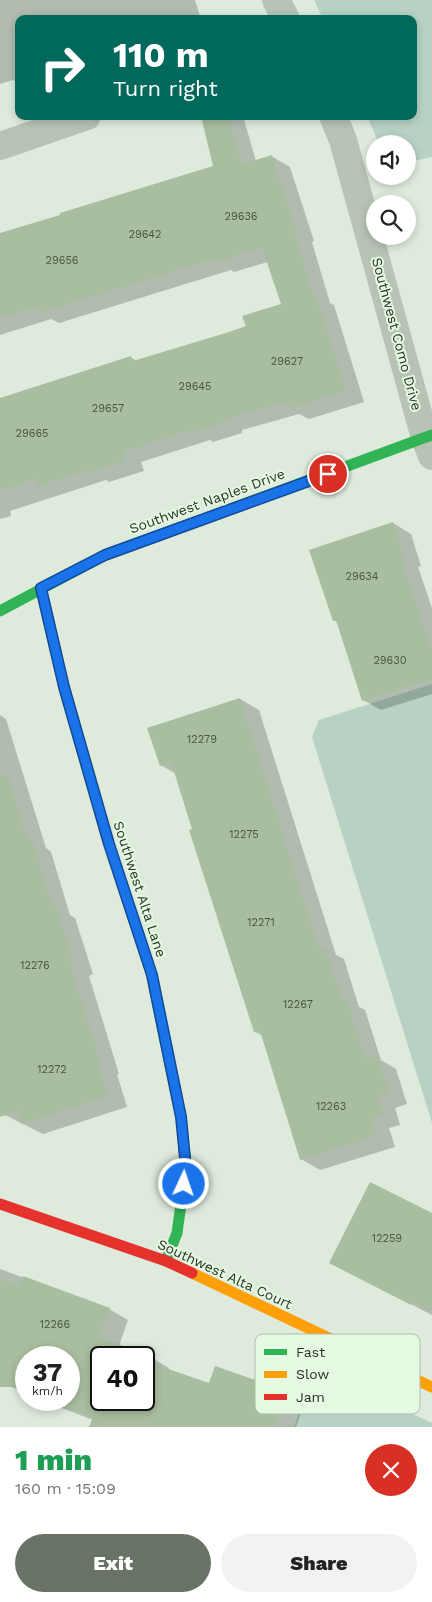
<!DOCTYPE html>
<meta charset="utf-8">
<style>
:root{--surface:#fff;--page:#f2f2f2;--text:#222;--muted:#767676;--accent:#687365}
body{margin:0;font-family:"Work Sans",sans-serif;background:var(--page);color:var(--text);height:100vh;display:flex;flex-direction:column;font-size:19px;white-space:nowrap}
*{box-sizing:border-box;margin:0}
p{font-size:16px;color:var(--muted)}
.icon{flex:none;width:28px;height:28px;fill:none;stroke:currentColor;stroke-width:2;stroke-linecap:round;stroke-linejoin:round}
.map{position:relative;height:1427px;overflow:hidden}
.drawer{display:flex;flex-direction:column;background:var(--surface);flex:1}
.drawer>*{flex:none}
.banner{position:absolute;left:15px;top:15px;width:402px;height:105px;border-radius:10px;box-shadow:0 2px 8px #0003;background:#00695c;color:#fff;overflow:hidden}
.controls{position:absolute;left:366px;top:135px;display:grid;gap:10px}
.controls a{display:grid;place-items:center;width:50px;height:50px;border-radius:50%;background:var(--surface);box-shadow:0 2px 8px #0003;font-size:25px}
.speed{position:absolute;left:15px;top:1346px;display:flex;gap:10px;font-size:25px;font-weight:700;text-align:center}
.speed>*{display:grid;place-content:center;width:65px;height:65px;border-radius:50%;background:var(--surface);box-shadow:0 2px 8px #0003;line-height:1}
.speed small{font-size:12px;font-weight:400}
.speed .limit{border:2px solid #111;border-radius:8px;background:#fff;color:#111}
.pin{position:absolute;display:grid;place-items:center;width:42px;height:42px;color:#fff;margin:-21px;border:2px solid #fff;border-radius:50%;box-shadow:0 1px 5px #0007}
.me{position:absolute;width:55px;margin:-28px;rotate:3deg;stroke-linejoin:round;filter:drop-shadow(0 0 4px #0008)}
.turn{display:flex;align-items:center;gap:18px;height:105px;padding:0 15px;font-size:22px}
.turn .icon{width:65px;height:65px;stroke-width:2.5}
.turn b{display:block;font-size:35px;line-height:42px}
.round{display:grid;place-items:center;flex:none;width:52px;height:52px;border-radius:26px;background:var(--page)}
.overview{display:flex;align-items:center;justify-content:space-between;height:85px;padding:0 15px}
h1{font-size:30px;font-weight:800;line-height:38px;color:#1e9e55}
.cta{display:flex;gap:10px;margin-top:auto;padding:10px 15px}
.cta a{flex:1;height:58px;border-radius:30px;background:var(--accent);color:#fff;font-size:20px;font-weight:800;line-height:58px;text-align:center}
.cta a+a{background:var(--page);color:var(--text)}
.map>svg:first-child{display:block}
</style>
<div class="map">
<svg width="432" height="1427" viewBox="0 0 432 1427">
<rect width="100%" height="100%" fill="#deeadc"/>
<g fill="#b7d2c5">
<path d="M314,0H432V157L408,162V144H379L367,116H414V19H323Z"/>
<path d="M432,684V1123L312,737L319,720Z"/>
<path d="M315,1368L432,1423V1427H294Z"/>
</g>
<g fill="#0003" fill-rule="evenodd">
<path d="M0,0H195L201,19H19V83L13,80L0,84Z"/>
<path d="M202,116H243L256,161L271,156L290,167L314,241L312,242L330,303L334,305L364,402L309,419L299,414L242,430V433L213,442L210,440L141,462L144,471L109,482L106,480L10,511L11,516L0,519V399L131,358L138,361L248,327L282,305L268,262L234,272L231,270L59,323L51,319L0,335V235L214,167Z"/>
<path d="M393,523L411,534L421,566L418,567L432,608V694L381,710L363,700L338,623L334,620Z"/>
<path d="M240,699L259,710L336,955L344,959L359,1007L365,1010L381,1060L396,1069L407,1104L395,1108L400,1125L389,1128L395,1147L320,1170L301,1159L263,1036L255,1032L176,774L161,765Z"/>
<path d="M0,715L6,719L46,848L51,852L70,915L75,918L93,974L89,976L119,1074H117L127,1107L43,1134L5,1115L0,1097Z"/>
<path d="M432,1215V1315L331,1263Z"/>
<path d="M0,1269L109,1309L128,1320L119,1346L150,1357L169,1368L168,1370L209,1385L286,1392L305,1403L296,1427H91L93,1420L41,1400H69V1358H26V1386L0,1376ZM101,1358H144V1400H101Z"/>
</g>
<g fill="#a9be9e" fill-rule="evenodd">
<path d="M201,116H228L242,164L272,155L296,231H294L313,294L315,293L346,391L289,409L287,401L224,420V423L194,432L193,429L123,452L126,460L89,472L88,470L38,486L36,479L0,490V398L131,356L133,361L229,332L246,326L242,316L281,304L262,248L215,262L214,259L39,313L37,307L0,318V233L60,215V213L213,166Z"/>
<path d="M393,522L404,556L401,557L432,650V679L362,701L336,620L333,621L309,550Z"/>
<path d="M240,698L319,949L325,947L342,999L346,998L366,1060L377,1056L389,1093L377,1097L382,1115L371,1118L376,1136L300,1160L260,1031L254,1032L189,830L192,829L171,762L160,766L147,728Z"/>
<path d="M8,775L27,840L32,839L52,906L56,905L74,963L70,965L100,1062L98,1063L108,1096L22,1124L18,1111L0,1117V776Z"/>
<path d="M370,1182L432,1213V1311L413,1302L411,1305L329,1263Z"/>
<path d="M23,1276L110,1308L99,1337L150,1356L148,1362L209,1383L215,1366L287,1391L274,1427H89L93,1417L47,1400H69V1358H26V1393L12,1387H0V1279L19,1286ZM101,1358H144V1400H101Z"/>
</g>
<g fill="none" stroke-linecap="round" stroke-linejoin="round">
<g stroke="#b8c3b6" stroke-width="28">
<path d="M276,0L286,19"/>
<path d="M333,116L343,140L425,438L432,456"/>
<path d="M0,146L87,116"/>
</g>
<g stroke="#30b455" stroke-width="11">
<path d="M0,611L105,555L432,435"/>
<path d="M154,987L181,1117L186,1168L177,1233L166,1261"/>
</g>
<g stroke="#ff9f0a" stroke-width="11">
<path d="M83,753L109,844L152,975L154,987"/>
<path d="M192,1273L432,1387"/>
</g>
<g stroke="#e5322d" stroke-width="11">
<path d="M41,588L64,687L83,753"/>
<path d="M0,1204L166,1261L192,1273"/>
</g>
</g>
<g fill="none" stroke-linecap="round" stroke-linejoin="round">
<defs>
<path id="route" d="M184,1184L186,1168L181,1117L152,975L109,844L64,687L41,588L105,555L328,474"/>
</defs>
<use href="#route" stroke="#114b97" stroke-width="12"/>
<use href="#route" stroke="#1a73e8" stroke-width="9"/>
</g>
<g text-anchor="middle" stroke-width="4" stroke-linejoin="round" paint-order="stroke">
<g font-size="11" fill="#495643">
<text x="241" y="220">29636</text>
<text x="145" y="238">29642</text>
<text x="62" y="264">29656</text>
<text x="287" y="365">29627</text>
<text x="195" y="390">29645</text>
<text x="108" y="412">29657</text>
<text x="32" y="437">29665</text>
<text x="362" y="580">29634</text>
<text x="390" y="664">29630</text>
<text x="202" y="743">12279</text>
<text x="244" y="838">12275</text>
<text x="261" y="926">12271</text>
<text x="35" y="969">12276</text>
<text x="298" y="1008">12267</text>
<text x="52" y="1073">12272</text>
<text x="331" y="1110">12263</text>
<text x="387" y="1242">12259</text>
<text x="55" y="1328">12266</text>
</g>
<g font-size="14" fill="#293325" stroke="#e4f8e2">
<text transform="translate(397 334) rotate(75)" y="5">Southwest Como Drive</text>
<text transform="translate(207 501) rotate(-20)" y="5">Southwest Naples Drive</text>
<text transform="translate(140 889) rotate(72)" y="5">Southwest Alta Lane</text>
<text transform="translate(225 1274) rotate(25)" y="5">Southwest Alta Court</text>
</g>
</g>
<rect x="255" y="1334" width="165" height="80" rx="8" fill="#e4f8e2" stroke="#acbda9" stroke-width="1"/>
<rect x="264" y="1349" width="23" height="6" fill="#30b455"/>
<rect x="264" y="1371" width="23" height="7" fill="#ff9f0a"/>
<rect x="264" y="1394" width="23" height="6" fill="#e5322d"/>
<g font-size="14" fill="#293325">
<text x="296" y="1357">Fast</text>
<text x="296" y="1379">Slow</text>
<text x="296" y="1402">Jam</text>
</g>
</svg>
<div class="controls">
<a><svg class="icon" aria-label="sound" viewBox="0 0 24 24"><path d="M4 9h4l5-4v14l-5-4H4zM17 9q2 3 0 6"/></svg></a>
<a><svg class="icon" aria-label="search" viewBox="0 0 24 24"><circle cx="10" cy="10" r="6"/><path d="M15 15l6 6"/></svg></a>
</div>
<div class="speed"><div>37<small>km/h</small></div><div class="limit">40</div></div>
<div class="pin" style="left:328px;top:474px;background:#d93025"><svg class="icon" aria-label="arrive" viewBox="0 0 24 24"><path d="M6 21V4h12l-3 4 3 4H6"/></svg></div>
<svg class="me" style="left:184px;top:1184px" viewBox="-20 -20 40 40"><circle r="17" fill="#1a73e8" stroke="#fff" stroke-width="3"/><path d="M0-11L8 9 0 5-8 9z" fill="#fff"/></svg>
<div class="banner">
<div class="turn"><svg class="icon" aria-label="right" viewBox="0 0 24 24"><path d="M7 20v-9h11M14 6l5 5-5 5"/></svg><div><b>110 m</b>Turn right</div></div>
</div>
</div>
<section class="drawer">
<div class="overview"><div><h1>1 min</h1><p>160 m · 15:09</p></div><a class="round" style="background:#d93025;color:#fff"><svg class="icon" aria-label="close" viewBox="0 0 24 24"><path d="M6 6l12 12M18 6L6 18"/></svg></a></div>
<div class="cta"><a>Exit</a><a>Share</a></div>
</section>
